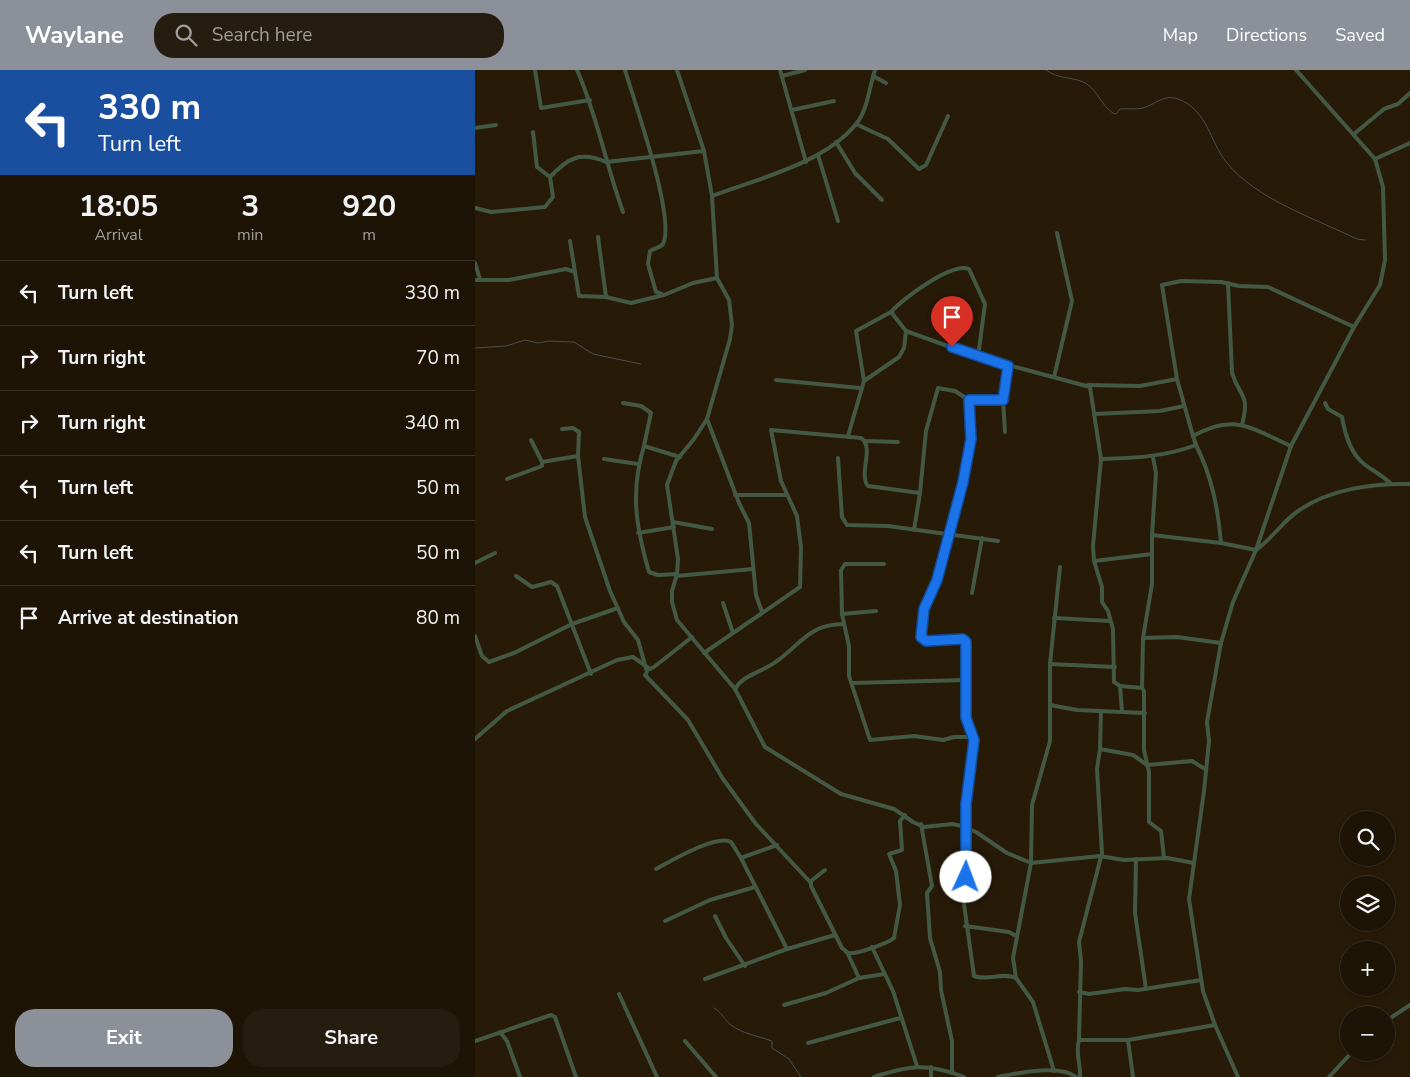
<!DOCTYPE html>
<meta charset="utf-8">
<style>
:root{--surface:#1d1405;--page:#251d0f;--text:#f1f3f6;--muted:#a09e9a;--line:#3b3327;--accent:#8c9099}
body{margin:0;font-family:"Nunito Sans",sans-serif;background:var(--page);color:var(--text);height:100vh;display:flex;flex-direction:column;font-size:19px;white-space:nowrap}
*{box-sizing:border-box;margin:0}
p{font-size:16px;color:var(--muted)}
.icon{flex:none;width:28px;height:28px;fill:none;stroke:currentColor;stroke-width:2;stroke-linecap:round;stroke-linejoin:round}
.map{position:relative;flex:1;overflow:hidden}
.details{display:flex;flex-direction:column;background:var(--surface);width:475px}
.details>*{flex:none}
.guide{background:#1a4fa0;color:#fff;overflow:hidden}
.buttons{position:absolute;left:865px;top:741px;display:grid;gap:10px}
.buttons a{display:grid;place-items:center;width:55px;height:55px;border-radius:50%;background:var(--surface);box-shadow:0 1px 4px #0004,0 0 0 1px var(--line);font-size:25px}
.pin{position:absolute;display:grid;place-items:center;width:42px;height:42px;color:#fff;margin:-51px -21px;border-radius:50% 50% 50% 0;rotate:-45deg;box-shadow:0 0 5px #0007}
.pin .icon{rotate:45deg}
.me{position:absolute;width:55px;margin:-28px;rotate:2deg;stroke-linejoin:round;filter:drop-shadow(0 0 4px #0008)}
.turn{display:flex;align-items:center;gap:18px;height:105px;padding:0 15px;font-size:22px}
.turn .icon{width:65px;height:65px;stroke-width:2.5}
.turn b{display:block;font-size:35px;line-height:42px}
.eta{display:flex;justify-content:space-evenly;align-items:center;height:85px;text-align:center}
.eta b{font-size:30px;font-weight:700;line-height:35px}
.button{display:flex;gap:10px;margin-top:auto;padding:10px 15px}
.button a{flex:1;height:58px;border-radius:20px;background:var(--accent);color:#fff;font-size:20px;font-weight:700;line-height:58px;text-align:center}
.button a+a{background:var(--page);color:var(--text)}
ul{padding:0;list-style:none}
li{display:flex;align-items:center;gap:15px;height:65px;padding:0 15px;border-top:1px solid var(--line)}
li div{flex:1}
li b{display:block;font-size:19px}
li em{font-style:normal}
header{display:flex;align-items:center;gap:30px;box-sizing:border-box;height:70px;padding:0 25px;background:var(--accent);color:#fff}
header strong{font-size:24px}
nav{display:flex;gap:28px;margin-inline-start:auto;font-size:18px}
.search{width:350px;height:45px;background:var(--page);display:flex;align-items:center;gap:12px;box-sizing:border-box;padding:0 18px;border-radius:20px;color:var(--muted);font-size:19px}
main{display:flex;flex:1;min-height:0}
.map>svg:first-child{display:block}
</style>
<header>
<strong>Waylane</strong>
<div class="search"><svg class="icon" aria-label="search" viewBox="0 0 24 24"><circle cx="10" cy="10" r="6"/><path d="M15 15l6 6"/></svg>Search here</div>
<nav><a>Map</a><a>Directions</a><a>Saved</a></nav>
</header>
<main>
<section class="details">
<div class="guide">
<div class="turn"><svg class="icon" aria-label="left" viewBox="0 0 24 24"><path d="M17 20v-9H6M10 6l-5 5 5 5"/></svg><div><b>330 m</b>Turn left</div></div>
</div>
<div class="eta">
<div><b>18:05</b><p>Arrival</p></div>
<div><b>3</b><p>min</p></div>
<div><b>920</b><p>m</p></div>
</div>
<ul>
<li><svg class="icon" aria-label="left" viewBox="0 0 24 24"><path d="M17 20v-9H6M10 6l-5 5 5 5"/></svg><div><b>Turn left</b></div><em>330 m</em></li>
<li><svg class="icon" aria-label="right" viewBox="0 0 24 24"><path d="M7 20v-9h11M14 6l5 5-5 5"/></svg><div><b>Turn right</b></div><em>70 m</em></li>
<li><svg class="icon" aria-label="right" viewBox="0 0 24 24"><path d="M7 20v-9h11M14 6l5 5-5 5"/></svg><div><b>Turn right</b></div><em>340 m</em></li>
<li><svg class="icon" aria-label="left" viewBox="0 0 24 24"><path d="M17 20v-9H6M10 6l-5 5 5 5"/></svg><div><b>Turn left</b></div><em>50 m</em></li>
<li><svg class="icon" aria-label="left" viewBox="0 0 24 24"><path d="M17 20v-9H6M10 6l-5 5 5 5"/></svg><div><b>Turn left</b></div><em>50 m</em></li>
<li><svg class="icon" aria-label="arrive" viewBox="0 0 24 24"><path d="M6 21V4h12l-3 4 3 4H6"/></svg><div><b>Arrive at destination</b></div><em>80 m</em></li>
</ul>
<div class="button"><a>Exit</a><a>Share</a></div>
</section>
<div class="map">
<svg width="935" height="1007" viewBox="0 0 935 1007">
<rect width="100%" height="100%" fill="#271a07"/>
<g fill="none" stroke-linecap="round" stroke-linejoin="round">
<g stroke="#4c4f4e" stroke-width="1">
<path d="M571,0C584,10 599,6 612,14C623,22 627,36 638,43L641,44L645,39C653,38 660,40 668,38C681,34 689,24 703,29C733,40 734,71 752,93C781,129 841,149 882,169L890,170"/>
<path d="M0,278L31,276L50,270L63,273L73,271L99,272L118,284L166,294"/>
<path d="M239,938C247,942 249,950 256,955C268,964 283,966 297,971V978L314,989L326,1007"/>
</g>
<g stroke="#445944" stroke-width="4">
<path d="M60,0L66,38L115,30"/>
<path d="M102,0C122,45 131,95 148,142"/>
<path d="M150,0C159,31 201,148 188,174C185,178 179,178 175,181L173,194L181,222L187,224"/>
<path d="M202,0L229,81L237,126L242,208L254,230L257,255L255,269L232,349L219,369L201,391L192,415L203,489L202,504L197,521V532L202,550L260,619L290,677L366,724L419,739L438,752L449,757L477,754L487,756L501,762L532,783L556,793L625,786L649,790L692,788L719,793"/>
<path d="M305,0L331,92"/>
<path d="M307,6L330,0"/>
<path d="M398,6L411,13"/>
<path d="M317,40L359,31"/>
<path d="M381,54L413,69L444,99L451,95L473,46"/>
<path d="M0,58L21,55"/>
<path d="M58,62L62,97L75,107"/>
<path d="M879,64L909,39L923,34L935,23"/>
<path d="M361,72L380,103L407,130"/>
<path d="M343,85L363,151"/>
<path d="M900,89L935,73"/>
<path d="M237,126C282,109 350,93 381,54C393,40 394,17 400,0"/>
<path d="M0,138L16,142L70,137L78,127L75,107C93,88 105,81 131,92L229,81"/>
<path d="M123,167L131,227"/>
<path d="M95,171L100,202"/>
<path d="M0,193L5,209"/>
<path d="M0,210H34L91,199L100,202L104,226L131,227L156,233L189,225L218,213L242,208"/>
<path d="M753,213L757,303C766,330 775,323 767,355"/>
<path d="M416,242C427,229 477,192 494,199L510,234L503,287L431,261"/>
<path d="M503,287L615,317L626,389L618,476L619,491L627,517V532L633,541L638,559L639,612L645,616L667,618L669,621V680L674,702V752L686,761L689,788"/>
<path d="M579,307L597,231L582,163"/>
<path d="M702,309L687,215L706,211L746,212L764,216L793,217L879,257"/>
<path d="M301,310L385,318"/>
<path d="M613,315L665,316L702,309L718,366"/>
<path d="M494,330L497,369L488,412L462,510L449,539L446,567L451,571L488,569L491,573V648L499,676L491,734L492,775L489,834L499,906C513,911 528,902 541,908"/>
<path d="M148,333L166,336L176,343L169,376L205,387"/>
<path d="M850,333L853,339L867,347C870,364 875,383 889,394C898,401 907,405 915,413"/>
<path d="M619,344L685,341L709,336"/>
<path d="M232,349L264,433L274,453L281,525L287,542"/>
<path d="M87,359L98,358L104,362L103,386L110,447L135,521L149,552L163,570L172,602L170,605L213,650L248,709L281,754L336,813"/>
<path d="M530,362L528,330L533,296"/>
<path d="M373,366L389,311L381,261L416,242L431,261L429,278L424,287L389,311"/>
<path d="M56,370L67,392L103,386"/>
<path d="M390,371L423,372"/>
<path d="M721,375L718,366C760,342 777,359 816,376"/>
<path d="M169,376C155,422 161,457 174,502L183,505L202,504"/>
<path d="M363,388L367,447L372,455L413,456L523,471"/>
<path d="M129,389L163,394"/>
<path d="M626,389C659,388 689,387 721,375C737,407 743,438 746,473L781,480C797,469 807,452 823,441C854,419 899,413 935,414"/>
<path d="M32,409L67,396V392"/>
<path d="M260,425H312"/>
<path d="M198,452L237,459"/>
<path d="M439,460L445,423L451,361L463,318L480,321L494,330H528"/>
<path d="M163,463L199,457"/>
<path d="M677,465L681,403L678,387"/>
<path d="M619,491L677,484"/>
<path d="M0,493L20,483"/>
<path d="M409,494H370L366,500L367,544L374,576V606L395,670L439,666L468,670L479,667H498"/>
<path d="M41,506L57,517L76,512L82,516L116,604"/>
<path d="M201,506L278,499"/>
<path d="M497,523L507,468"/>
<path d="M248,533L258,563"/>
<path d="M367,544L401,541"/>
<path d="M579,548L635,551"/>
<path d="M0,566L7,586L14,592L39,583L97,554L143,538"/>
<path d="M668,568L702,567L746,573"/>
<path d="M229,583L325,517L326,477L322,446L306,411L296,360L386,368C400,377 383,404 393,416L445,423"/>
<path d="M575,594L640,597"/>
<path d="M377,613L491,610"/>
<path d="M645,616L647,641"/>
<path d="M667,618L668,568L677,514V465L746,473"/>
<path d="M260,619C269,604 288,602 302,591C326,574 334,554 369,554"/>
<path d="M575,635L602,640L670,643"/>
<path d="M0,669L32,641L142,590L158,587L175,599L179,597L217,567"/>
<path d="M625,679L626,641"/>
<path d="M446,754L457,816L452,823L455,868L465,902L466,920L477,971V1003"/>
<path d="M661,789L660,843L671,919"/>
<path d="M181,799C196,791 241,764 256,772L266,788"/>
<path d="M350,800L336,811V816L367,878C369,879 371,882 373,883C381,885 413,873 419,868L425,835L421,801L414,784L427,780L425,751L430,745"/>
<path d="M240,846L251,868L270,896"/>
<path d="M190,851L235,830L280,817"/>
<path d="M490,856L534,862L541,866"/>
<path d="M397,877L418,921L442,996"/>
<path d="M312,879L360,865"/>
<path d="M372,882L384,908L409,904"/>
<path d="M230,909L312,879L266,788L302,775"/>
<path d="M604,922L614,924L650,919L663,920L726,910"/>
<path d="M144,924L182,1007"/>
<path d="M309,935L351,923L384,908"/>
<path d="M911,951L935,935"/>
<path d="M25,962L32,971L45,1007"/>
<path d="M604,970H653"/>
<path d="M0,971L76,945L80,947L101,1007"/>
<path d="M210,971L241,1007"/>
<path d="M333,973L425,948"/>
<path d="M456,997V1007"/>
<path d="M579,1001L558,932L541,908L538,888L556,793L557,735L575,671V594L585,497"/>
<path d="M399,1007C435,995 453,993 489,1007"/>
<path d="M523,1007C543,1003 585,994 601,1007"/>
<path d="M605,1007C606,994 600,984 604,970L606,891L604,872L627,783L622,699L625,679L658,685L672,695L717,691L730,699"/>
<path d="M658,1007L653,970L740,955"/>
<path d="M763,1007L740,955L728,921L714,829L729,721L734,671L732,652L746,573L758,532L781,480L816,376L879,257L905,215L910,190L908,117L900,89L821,0"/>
<path d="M854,1007L877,982"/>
</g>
</g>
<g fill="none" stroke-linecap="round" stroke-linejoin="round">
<defs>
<path id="route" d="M477,277L533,296L528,330H494L496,369L488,412L462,510L449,539L446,567L451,571L488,569L491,572V648L499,670L491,734V807"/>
</defs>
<use href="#route" stroke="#114b97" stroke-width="12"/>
<use href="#route" stroke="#1a73e8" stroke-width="9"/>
</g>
</svg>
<div class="buttons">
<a><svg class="icon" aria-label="search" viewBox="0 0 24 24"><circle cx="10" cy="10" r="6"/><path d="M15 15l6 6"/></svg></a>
<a><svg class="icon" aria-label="layers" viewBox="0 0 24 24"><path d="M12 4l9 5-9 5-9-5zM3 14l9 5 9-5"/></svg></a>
<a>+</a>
<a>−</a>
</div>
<div class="pin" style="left:477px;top:277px;background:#d93025"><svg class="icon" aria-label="arrive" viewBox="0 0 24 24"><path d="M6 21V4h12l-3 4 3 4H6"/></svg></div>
<svg class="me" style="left:491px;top:807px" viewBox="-20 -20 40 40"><circle r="19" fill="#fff"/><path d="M0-13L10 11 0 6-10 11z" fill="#1a73e8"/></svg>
</div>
</main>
